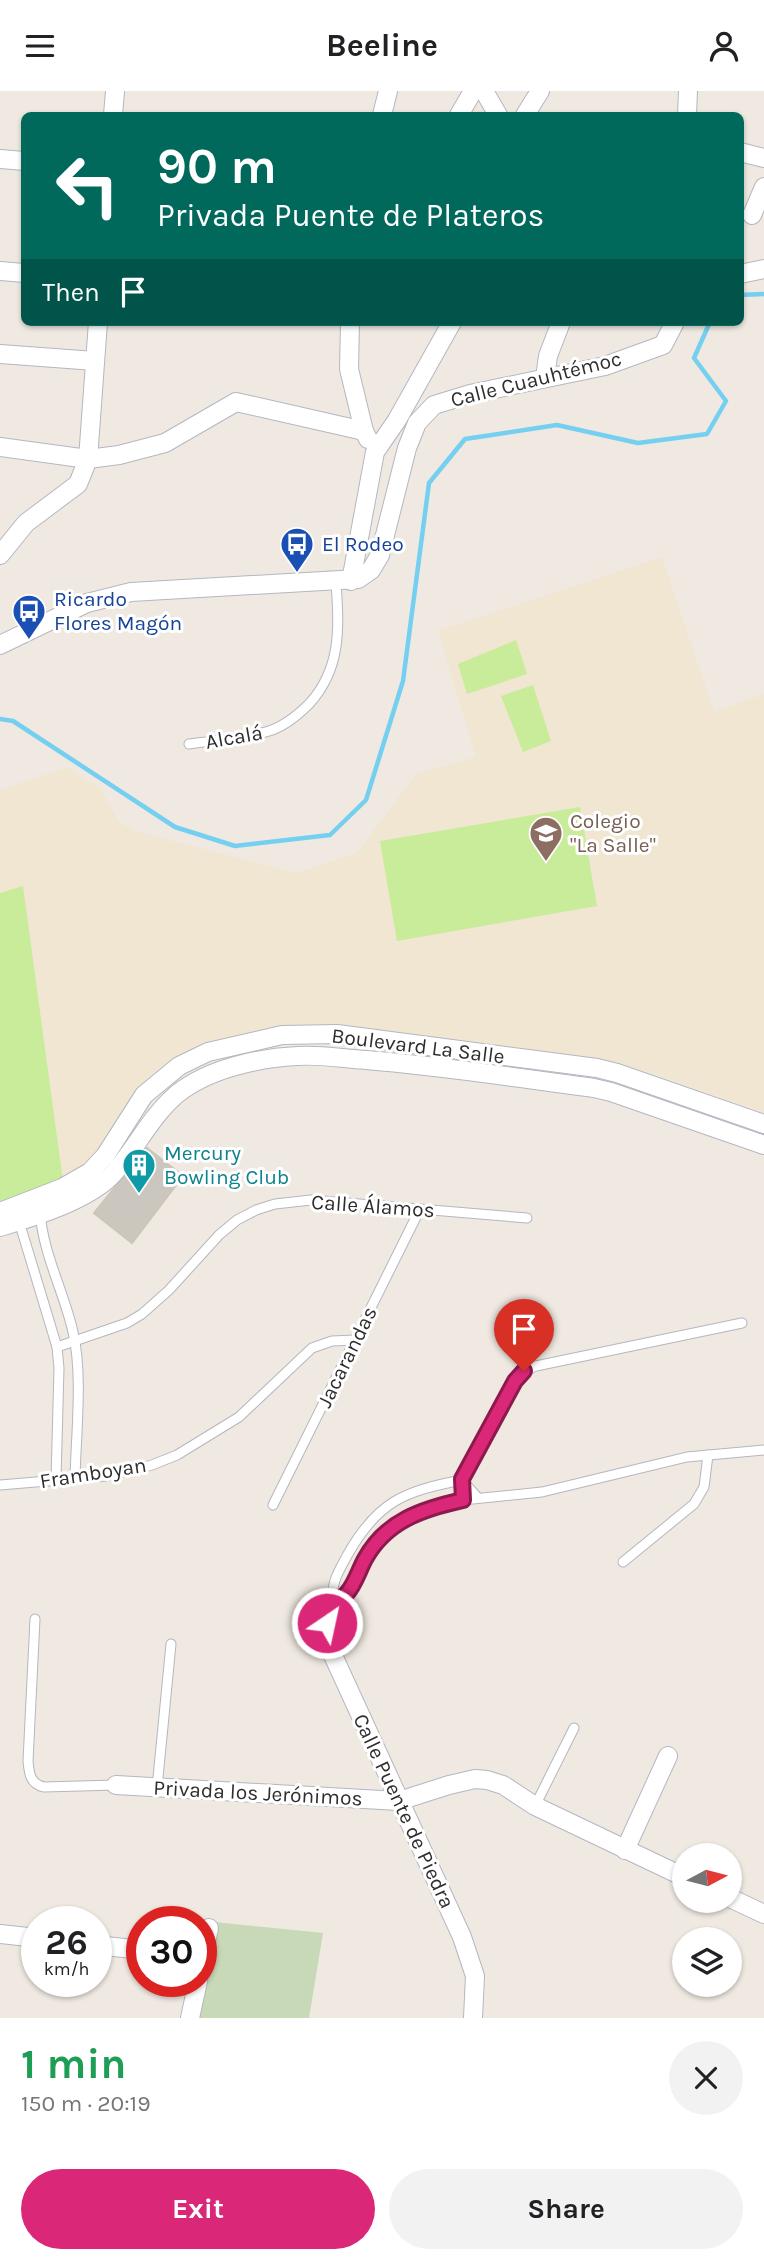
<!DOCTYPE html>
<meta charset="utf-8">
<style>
:root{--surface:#fff;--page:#f2f2f2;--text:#202124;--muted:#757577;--accent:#db2777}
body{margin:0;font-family:Karla,sans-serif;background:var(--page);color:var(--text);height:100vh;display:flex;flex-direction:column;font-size:26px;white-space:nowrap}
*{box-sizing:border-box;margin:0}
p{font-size:23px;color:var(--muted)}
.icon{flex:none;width:38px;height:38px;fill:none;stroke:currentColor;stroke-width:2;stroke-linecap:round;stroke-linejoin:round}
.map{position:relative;height:1927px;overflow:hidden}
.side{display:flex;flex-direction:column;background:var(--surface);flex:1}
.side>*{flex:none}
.banner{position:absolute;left:21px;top:21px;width:723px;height:214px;border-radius:10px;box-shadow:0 2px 5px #0004;background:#00695c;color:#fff;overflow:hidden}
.needle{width:46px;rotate:83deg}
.fabs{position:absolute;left:672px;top:1752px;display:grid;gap:14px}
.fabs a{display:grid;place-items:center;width:70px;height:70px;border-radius:50%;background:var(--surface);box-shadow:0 2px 5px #0004;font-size:35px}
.speed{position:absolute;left:21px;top:1815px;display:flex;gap:14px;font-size:35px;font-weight:700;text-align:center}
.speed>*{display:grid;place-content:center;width:91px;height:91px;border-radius:50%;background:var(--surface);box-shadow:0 2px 5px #0004;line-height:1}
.speed small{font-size:18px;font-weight:400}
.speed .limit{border:10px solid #d22;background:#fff;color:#111}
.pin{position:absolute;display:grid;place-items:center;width:60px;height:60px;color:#fff;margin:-72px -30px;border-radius:50% 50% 50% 0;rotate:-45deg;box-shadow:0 0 7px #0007}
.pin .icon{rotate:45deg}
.me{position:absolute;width:77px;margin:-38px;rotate:34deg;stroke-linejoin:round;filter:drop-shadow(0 0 5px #0008)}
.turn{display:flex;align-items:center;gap:24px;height:147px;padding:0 21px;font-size:32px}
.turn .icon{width:91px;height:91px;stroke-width:2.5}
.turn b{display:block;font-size:49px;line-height:60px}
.then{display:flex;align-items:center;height:66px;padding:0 21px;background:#0003;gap:14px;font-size:26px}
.round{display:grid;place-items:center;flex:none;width:74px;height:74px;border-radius:37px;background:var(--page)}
.headline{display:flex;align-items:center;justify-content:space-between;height:119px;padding:0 21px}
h1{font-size:42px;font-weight:700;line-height:52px;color:#1e9e55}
.button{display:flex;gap:14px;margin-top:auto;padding:14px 21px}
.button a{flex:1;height:80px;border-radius:42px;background:var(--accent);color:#fff;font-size:28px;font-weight:700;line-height:80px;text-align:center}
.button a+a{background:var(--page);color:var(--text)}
header{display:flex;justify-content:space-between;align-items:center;height:91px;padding:0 21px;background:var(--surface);font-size:32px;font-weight:700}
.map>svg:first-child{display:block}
</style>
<header><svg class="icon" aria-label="menu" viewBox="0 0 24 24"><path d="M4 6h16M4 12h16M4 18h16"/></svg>Beeline<svg class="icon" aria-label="person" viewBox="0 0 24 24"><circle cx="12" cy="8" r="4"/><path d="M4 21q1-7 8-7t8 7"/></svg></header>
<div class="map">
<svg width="764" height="1927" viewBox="0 0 764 1927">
<rect width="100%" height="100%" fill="#efe9e1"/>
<path fill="#f0e6d1" d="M662,466L714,621L764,603V1021L633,976L567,963L410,944L221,951L187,960L158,977L139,998L96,1064L89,1073L63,1090L23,795L0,802V699L68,676L85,689L98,694L119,730L134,740L297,782L357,762L417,682L476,666L438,540Z"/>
<path fill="#c8d9b8" d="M214,1831L323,1842L309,1927H198Z"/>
<g fill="#c9ec9a">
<path d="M516,549L527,583L467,603L458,573Z"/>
<path d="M533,594L551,650L523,661L501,605Z"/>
<path d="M580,716L597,815L397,850L380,750Z"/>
<path d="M23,795L63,1090L0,1115V802Z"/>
</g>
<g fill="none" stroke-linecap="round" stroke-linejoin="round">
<g stroke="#75cff0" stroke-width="4.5">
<path d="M740,204L764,203"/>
<path d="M0,628L13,630L175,736L235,755L330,744L366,709L403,590L429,392L465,348L557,334L638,352L707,343L726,310L694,267L710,231"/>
</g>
</g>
<path fill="#cbc7bf" stroke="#cbc5ba" stroke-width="2" d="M147,1057L183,1085L132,1152L94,1122Z"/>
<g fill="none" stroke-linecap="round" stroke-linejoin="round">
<defs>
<g id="service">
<path d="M189,653C215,649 244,648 269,640C285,635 298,624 309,613C342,577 339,536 336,491"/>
<path d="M40,1121C43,1163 64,1201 73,1241C83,1284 76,1343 75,1387"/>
<path d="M18,1127L57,1256L59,1277L56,1389"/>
<path d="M57,1256L127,1232L142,1223L169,1199L219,1144L237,1129L256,1119L275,1113L311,1109L527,1127"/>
<path d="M0,1394L106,1385L152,1374L177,1364L239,1326L312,1257L332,1250L355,1249"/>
<path d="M463,1409L462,1389L515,1290L524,1280L536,1275L742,1232"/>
<path d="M273,1414L420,1118"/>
<path d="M623,1471L694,1413L704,1396L708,1364"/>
<path d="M332,1515L348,1502L365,1468L384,1442L409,1425L425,1419L463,1409L542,1401L687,1366L764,1359"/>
<path d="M332,1515C332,1490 336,1485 348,1463C378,1410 405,1400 462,1389L478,1407"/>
<path d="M35,1528L28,1670C29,1682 30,1693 44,1696L116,1694"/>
<path d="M157,1697L171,1553"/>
<path d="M535,1715L574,1637"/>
</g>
<g id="minor">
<path d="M484,0L498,24"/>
<path d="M113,24L115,0"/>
<path d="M382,24L388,0"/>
<path d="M459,24L473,0"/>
<path d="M525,24L540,0"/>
<path d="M687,24L688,0"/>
<path d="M740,61L764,67"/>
<path d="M0,68L24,70"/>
<path d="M752,124L764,96"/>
<path d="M0,180L24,182"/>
<path d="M740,183L764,178"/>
<path d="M350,231L349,278L364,340L368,348"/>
<path d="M0,263L95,270"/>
<path d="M545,287L548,265L561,231"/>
<path d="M0,356L88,368L119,364L165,352L236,311L364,340"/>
<path d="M0,464L26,432L78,393L88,368L98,231"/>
<path d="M351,490L375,361L397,329L452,231"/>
<path d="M0,554L87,512L131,501L358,488L371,479L380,464L407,357L417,332L434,314L470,303L605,275L663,254L675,231"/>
<path d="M0,1121L62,1097L90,1081L105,1065L144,1004L179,975L208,961L282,944L337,943L597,977L617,982L764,1033"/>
<path d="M0,1136C34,1126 85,1110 110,1086C135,1060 149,1027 177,1003C208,978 258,967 297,965C320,963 344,968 366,969C442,975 518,987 594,997L611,1001L764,1054"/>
<path d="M332,1515L326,1538L331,1560L462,1846L475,1885L473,1927"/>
<path d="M116,1694L399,1710L449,1694L475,1688L487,1689L503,1694L535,1715L684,1786"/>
<path d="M625,1759L668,1665"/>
<path d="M730,1807L764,1823"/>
<path d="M0,1843L37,1847"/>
<path d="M96,1854L142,1859"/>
<path d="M201,1874L209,1837"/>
<path d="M190,1927L198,1890"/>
</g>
</defs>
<use href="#service" stroke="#b4b7c1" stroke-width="11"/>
<use href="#minor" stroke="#b4b7c1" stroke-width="20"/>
<use href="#service" stroke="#fff" stroke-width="9"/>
<use href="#minor" stroke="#fff" stroke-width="18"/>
</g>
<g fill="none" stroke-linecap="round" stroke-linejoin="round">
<defs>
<path id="route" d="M327,1532C331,1512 336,1515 347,1502C355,1493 359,1479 365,1468C386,1430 422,1418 463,1409L462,1388L515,1290L524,1280"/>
</defs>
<use href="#route" stroke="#8e194d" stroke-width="18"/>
<use href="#route" stroke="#db2777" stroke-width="12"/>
</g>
<defs>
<symbol id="bus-pin" viewBox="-11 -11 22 30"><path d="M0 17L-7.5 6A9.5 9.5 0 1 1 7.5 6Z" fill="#1a4fb4" stroke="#fff"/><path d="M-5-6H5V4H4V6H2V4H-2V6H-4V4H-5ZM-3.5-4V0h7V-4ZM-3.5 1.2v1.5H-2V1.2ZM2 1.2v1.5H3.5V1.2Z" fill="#fff"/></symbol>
<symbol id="school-pin" viewBox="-11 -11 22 30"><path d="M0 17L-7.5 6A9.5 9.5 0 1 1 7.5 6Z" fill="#8d6e63" stroke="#fff"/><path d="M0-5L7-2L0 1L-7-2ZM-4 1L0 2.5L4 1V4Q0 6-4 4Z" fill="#fff"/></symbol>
<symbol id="building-pin" viewBox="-11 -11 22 30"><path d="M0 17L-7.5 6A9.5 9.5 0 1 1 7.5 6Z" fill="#0f9aa8" stroke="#fff"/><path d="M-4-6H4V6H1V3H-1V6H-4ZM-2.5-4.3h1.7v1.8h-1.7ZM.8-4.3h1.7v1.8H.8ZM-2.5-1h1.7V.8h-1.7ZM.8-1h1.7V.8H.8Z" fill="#fff"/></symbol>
</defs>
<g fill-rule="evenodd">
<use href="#bus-pin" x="278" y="434" width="38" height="52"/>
<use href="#bus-pin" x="10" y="501" width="38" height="52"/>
<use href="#school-pin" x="527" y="723" width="38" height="52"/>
<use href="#building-pin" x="120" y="1055" width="38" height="52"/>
</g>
<g text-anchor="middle" stroke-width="6" stroke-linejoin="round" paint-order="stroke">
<g font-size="21" fill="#2e2e2e" stroke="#fff">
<text transform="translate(536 288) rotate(-14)" y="7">Calle Cuauhtémoc</text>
<text transform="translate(234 646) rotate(-10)" y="7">Alcalá</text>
<text transform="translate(418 955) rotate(7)" y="7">Boulevard La Salle</text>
<text transform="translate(373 1115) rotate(4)" y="7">Calle Álamos</text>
<text transform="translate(347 1266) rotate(-64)" y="7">Jacarandas</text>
<text transform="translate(93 1382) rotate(-9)" y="7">Framboyan</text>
<text transform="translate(258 1702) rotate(3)" y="7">Privada los Jerónimos</text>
<text transform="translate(404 1720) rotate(65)" y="7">Calle Puente de Piedra</text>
</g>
<g font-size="21" fill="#164399" stroke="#fff" text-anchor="start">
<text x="322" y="460">El Rodeo</text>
<text x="54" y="515">Ricardo<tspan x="54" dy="24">Flores Magón</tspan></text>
</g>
<g font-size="21" fill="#785e54" stroke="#fff" text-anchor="start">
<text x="570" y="737">Colegio<tspan x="570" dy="24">"La Salle"</tspan></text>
</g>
<g font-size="21" fill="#0d838f" stroke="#fff" text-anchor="start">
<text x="164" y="1069">Mercury<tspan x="164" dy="24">Bowling Club</tspan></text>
</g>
</g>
</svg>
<div class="fabs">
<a><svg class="needle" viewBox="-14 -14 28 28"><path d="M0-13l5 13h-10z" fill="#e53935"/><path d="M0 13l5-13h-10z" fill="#757577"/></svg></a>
<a><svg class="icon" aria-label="layers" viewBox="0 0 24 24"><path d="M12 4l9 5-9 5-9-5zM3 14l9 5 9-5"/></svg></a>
</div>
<div class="speed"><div>26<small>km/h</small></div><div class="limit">30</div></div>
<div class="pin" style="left:524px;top:1280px;background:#d93025"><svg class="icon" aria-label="arrive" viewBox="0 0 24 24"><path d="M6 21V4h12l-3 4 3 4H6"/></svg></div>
<svg class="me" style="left:327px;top:1532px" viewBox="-20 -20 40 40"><circle r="17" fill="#db2777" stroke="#fff" stroke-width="3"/><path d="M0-11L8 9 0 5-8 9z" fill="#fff"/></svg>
<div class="banner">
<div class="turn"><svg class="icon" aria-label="left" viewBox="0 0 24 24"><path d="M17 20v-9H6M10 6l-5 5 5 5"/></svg><div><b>90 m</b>Privada Puente de Plateros</div></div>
<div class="then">Then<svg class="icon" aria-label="arrive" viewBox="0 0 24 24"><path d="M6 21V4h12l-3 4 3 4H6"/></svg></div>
</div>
</div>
<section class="side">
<div class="headline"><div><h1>1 min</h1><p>150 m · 20:19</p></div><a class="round"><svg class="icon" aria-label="close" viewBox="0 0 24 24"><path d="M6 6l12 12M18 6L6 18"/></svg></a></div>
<div class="button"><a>Exit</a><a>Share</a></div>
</section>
